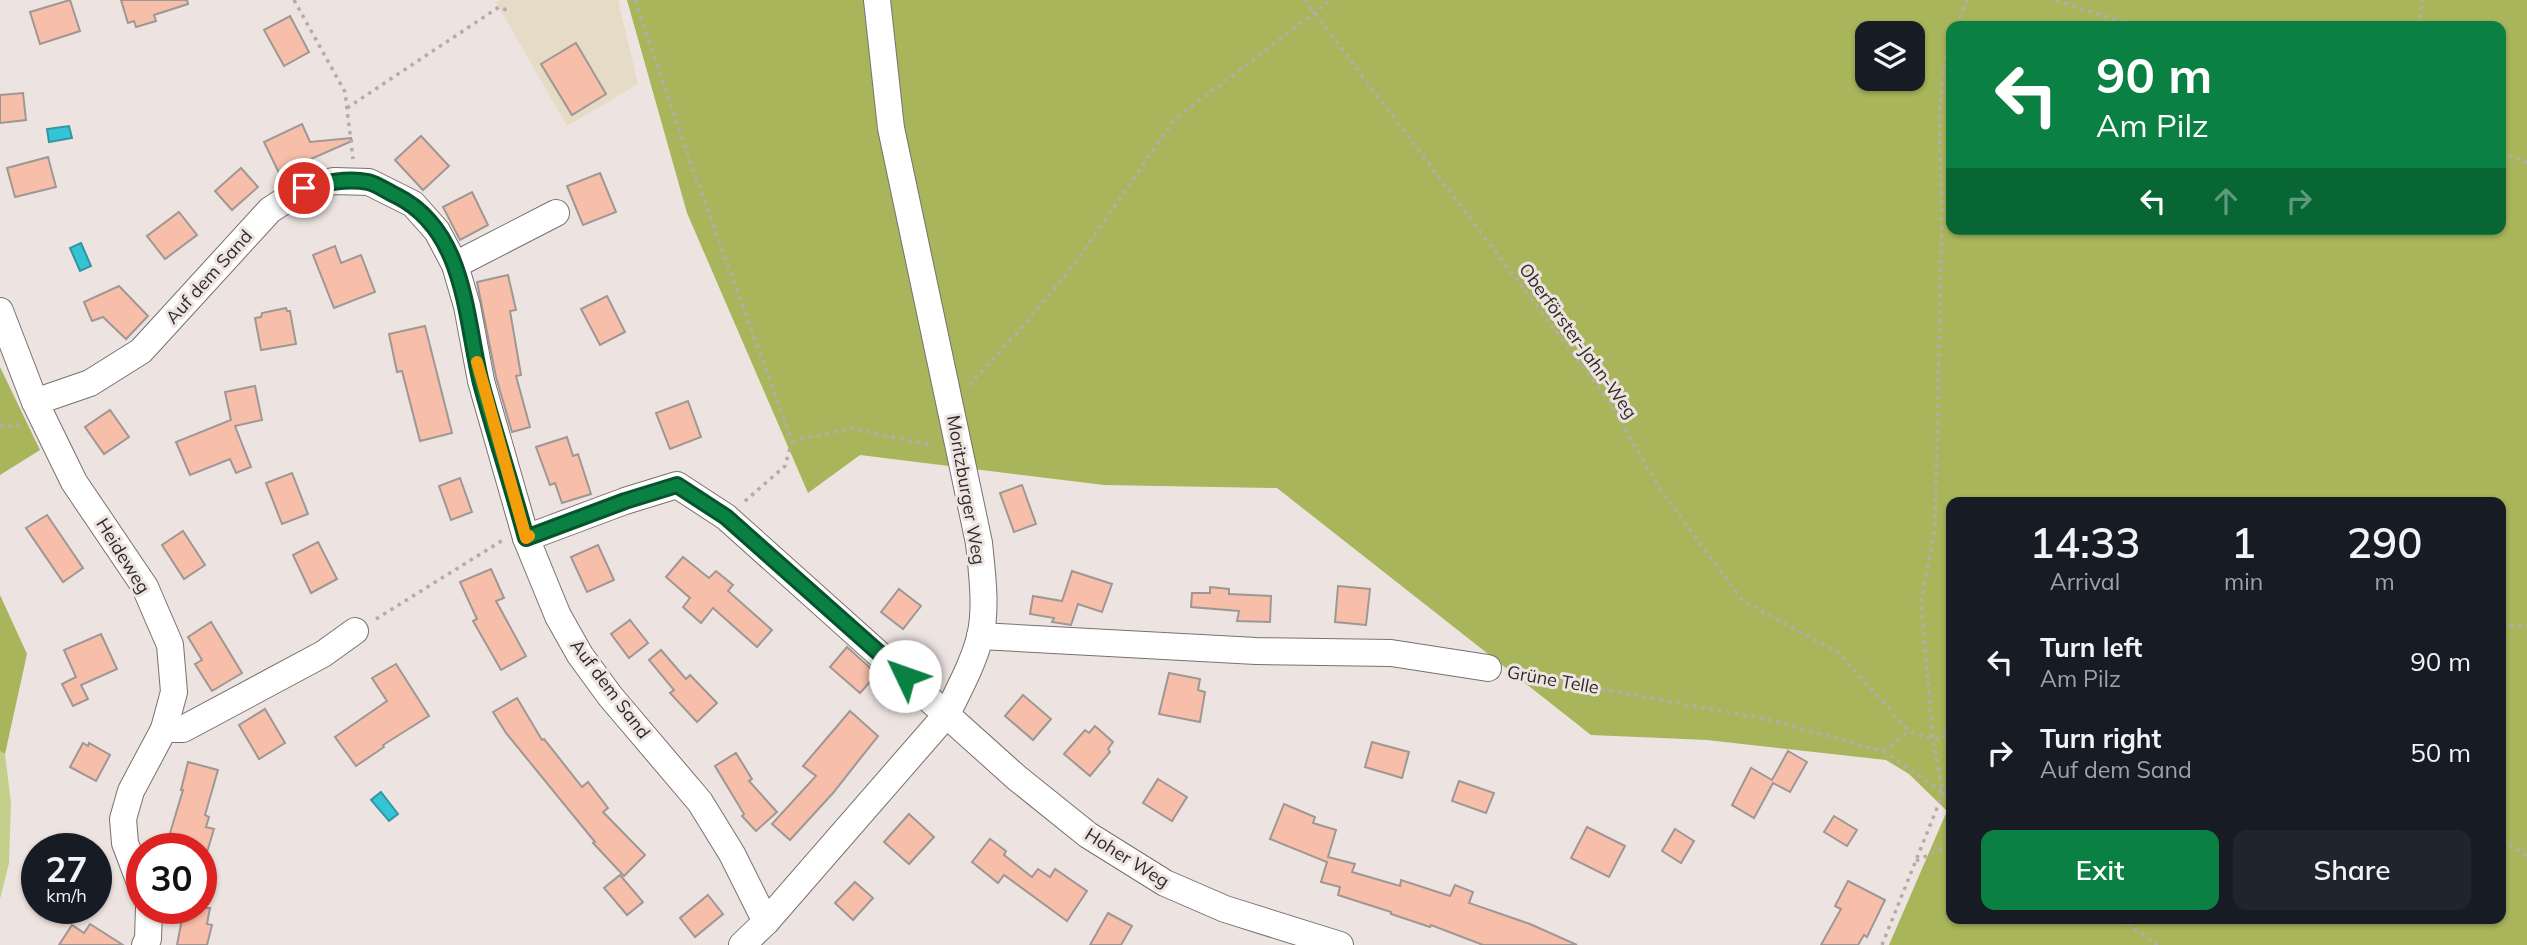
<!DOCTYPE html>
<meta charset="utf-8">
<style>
:root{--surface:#171b24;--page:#20242c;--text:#f1f3f6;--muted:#9ea1a6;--accent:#0b8043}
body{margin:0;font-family:Mulish,sans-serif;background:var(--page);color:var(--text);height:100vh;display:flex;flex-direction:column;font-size:26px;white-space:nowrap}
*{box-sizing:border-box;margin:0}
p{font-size:23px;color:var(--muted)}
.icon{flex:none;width:38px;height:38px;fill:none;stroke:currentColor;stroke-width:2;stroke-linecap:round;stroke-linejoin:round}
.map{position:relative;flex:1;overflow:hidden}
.details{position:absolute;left:1946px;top:497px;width:560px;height:427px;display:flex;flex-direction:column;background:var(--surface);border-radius:14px;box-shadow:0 2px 5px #0004}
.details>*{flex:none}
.hud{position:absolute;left:1946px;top:21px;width:560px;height:214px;border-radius:14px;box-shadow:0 2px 5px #0004;background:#0b8043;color:#fff;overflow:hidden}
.controls{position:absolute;left:1855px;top:21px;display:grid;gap:14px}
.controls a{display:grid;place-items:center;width:70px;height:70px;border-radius:14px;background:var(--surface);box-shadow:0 2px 5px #0004;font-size:35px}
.speed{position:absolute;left:21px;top:833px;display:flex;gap:14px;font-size:35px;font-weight:700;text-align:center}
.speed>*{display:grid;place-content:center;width:91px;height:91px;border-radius:50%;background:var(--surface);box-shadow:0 2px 5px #0004;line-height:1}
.speed small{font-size:18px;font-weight:400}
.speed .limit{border:10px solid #d22;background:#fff;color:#111}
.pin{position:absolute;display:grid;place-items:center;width:60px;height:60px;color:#fff;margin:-30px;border:4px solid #fff;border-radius:50%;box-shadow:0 2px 7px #0007}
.me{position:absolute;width:77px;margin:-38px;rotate:312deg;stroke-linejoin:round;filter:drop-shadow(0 0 5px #0008)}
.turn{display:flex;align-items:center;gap:24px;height:147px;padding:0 35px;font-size:32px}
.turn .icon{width:91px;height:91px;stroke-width:2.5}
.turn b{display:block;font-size:49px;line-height:60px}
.lanes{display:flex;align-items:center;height:66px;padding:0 35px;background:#0003;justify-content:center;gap:35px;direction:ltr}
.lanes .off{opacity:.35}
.eta{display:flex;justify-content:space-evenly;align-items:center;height:119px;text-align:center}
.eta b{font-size:42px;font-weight:600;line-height:49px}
.action{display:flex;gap:14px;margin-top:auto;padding:14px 35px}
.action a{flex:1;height:80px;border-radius:14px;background:var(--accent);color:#fff;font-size:28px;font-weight:600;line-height:80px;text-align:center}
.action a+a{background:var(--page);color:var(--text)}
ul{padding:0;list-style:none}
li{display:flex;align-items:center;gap:21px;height:91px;padding:0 35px}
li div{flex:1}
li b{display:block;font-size:26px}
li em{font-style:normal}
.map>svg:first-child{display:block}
</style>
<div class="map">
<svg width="2527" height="945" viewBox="0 0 2527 945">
<rect width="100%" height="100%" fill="#ede4e1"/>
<path fill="#e6dbc6" d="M500,0H618L638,84L567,126L496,2Z"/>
<path fill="#c4cf8b" d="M0,751L5,754L11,803L9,863L0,899Z"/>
<g fill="#a8b55a" fill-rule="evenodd">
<path d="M627,0H2527V945H1889L1947,811L1909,774L1886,760L1707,740L1591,735L1277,488L1104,485L860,455L808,493L687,213ZM1951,26H2501V229H1951ZM1867,33H1913V79H1867ZM1951,502H2501V919H1951Z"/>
<path d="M0,367L40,450L0,475Z"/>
<path d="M0,595L27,654L5,754L0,751Z"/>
</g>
<g fill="#35c3d6" stroke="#3395a2" stroke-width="2">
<path d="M69,126L72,138L49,142L47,129Z"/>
<path d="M81,243L91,266L80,271L70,248Z"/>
<path d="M381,792L398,814L389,821L371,800Z"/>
</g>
<g fill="#f7bfaa" stroke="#9f9794" stroke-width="2">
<path d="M70,0L80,31L40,44L30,12Z"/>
<path d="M121,0H187L188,4L154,15L156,21L136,27L134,21L128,23Z"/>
<path d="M290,16L309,52L284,66L264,30Z"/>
<path d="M576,43L606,94L572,115L541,64Z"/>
<path d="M23,93L26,120L0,123V95Z"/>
<path d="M302,124L310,142L351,138L352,141L279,173L264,142Z"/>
<path d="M421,136L449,166L423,190L395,160Z"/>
<path d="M48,157L56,187L15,197L7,168Z"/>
<path d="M241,168L258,187L232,210L215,191Z"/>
<path d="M600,173L616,212L583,225L567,186Z"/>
<path d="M472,192L488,225L460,240L443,207Z"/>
<path d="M179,212L197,235L165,259L147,236Z"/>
<path d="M335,246L341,263L361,255L375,292L334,308L313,255Z"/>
<path d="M508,275L516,310L510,311L521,375L516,376L530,427L512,432L496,377L477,282Z"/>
<path d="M119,286L148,316L126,339L103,317L92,321L84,302Z"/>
<path d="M607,296L625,332L600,345L581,309Z"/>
<path d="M286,308L287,311H290L296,344L261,350L255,318L261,317L262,313Z"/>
<path d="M425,326L452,433L420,441L402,371L397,372L389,334Z"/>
<path d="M255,386L262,420L235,426L251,467L236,473L230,459L190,475L176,442L231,420L225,392Z"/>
<path d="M688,401L701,437L670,449L656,413Z"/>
<path d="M110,410L129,437L104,454L85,427Z"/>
<path d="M567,437L573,456L578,454L591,494L562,503L555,483L550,485L536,447Z"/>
<path d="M292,473L308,514L282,524L266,483Z"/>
<path d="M460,478L472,512L451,520L439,486Z"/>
<path d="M1022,485L1036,524L1014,532L1000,493Z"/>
<path d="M47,515L83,568L63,582L26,528Z"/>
<path d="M183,531L205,565L184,579L162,545Z"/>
<path d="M318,542L337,579L311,593L293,555Z"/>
<path d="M598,545L614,580L587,592L571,557Z"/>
<path d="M683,557L709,578L716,571L733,585L728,591L772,630L757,647L713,608L701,623L683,607L690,598L666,577Z"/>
<path d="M491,569L504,598L496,601L526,656L501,670L473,621L477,619L460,582Z"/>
<path d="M1072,571L1112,584L1102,612L1078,604L1071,625L1052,622L1054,618L1030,614L1033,596L1062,601Z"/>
<path d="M1338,586L1370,589L1366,625L1335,622Z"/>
<path d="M1210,587L1229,589V594L1271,596L1270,622L1237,621L1239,611L1191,607L1192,593H1210Z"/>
<path d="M899,589L921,606L903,629L881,612Z"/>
<path d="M630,620L648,643L629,658L611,634Z"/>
<path d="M211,622L242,673L212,691L195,664L202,660L188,637Z"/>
<path d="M101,634L117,669L81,685L88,699L73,706L62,684L76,677L64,650Z"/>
<path d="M847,647L877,674L860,693L830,667Z"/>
<path d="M661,650L686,679L690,675L717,703L697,722L670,693L674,690L649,660Z"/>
<path d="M396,664L429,716L383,745L384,747L356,766L335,737L387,701L372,678Z"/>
<path d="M1169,673L1200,679L1198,690L1205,692L1200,722L1159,714Z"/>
<path d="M1023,695L1051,719L1033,740L1005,716Z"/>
<path d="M517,698L542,740L544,739L582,787L588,782L608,808L603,812L645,855L624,876L593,843L595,842L506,733L493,712Z"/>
<path d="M265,709L285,743L259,759L239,725Z"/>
<path d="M850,711L878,736L833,793L790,840L772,824L816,776L803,766Z"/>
<path d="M1095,726L1113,742L1108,749L1110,752L1090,776L1064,754L1085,730L1089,733Z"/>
<path d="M1372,742L1409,752L1402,778L1365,767Z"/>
<path d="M83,743L88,746L89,743L110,755L96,781L70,767Z"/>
<path d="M1788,751L1807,762L1790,792L1773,783L1754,818L1732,805L1751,768L1772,780Z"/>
<path d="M736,753L752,779L749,781L777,812L756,831L742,816L744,814L715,766Z"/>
<path d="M188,762L218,770L205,815L209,817L206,827L214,829L207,852L174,842L176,835L170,833L183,790H181Z"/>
<path d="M1158,779L1187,797L1172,821L1143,803Z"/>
<path d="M1459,781L1494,793L1486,813L1452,801Z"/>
<path d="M1284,804L1315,817L1313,823L1336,830L1328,857L1355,864L1352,872L1400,886L1401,880L1450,896L1455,885L1473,892L1469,903L1530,924L1577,945H1483L1431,925L1430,927L1391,914V912L1338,895L1340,887L1321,882L1327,862L1270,839Z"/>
<path d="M909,814L934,837L909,864L884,842Z"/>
<path d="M1834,816L1857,830L1847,846L1824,832Z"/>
<path d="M1587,827L1625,846L1609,877L1571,858Z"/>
<path d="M1675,829L1694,841L1681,863L1662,851Z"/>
<path d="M990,839L1006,851L1004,855L1032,877L1038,869L1050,877L1055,869L1087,891L1067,921L1004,875L998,883L972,862Z"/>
<path d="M620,875L643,902L627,915L604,888Z"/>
<path d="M1848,881L1885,900L1867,937L1864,935L1858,945H1821L1841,909L1835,906Z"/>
<path d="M855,882L873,898L853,920L835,903Z"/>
<path d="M708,895L723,914L695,937L680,918Z"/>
<path d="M187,908H210L207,924L212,925L207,945H177L182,919L185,920Z"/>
<path d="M1108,913L1132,926L1121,945H1090Z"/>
<path d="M90,924L123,945H59L72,925L84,933Z"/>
</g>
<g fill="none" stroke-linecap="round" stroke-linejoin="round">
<defs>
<g id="minor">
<path d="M455,265L556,213"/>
<path d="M0,311L35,402L74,482L145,587L170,645L174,692L164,729L131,791L123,819L125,843L142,888"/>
<path d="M35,402L90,383L141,351L270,210L304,188L334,181L369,182L413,204L437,231L455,265L467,306L481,381L526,538L558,616L580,655L610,696L700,802L732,854L766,922"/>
<path d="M526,538L625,501L677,485L726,517L1017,778L1088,835L1165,883L1225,909L1340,945"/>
<path d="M980,636L1256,651L1391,653L1488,668"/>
<path d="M164,729H183L323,654L355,631"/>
<path d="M145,945L148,939L149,908"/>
<path d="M742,945L766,922L947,714C959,689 973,664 980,637C987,608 982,573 979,543L891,128L877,0"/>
</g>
</defs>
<use href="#minor" stroke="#78716e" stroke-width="28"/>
<g stroke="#b3aca9" stroke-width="3.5" stroke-dasharray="3.5 5" stroke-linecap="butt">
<path d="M294,0L345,92L353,159"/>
<path d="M635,0L692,167L792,441L785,466L744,502"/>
<path d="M1305,0L1610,403L1661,491L1743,601L1839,653L1909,731L1933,740L1951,734"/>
<path d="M2056,0L2136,26"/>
<path d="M1956,26L1967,0"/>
<path d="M2418,26L2423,0"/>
<path d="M1951,40L1946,53L1939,117L1942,209L1935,528L1921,602L1933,740L1943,793L1951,803"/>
<path d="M347,108L499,7L511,12"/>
<path d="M2501,152L2527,163"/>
<path d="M969,385L1016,334L1076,262L1174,120L1331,0"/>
<path d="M0,425L6,427L22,424"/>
<path d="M792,441L852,428L934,446"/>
<path d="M376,619L503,540"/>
<path d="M2501,626H2527"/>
<path d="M1509,672L1770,720L1883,751L1942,792"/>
<path d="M1883,751L1909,731"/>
<path d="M2501,844L2511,845L2527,857"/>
<path d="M1916,861L1951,844"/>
<path d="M2120,919L2158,945"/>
<path d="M1882,945L1943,793"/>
</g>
<use href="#minor" stroke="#fff" stroke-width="26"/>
</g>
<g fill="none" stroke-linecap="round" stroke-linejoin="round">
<defs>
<path id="route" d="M304,188C325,183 346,178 368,182C377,184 388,192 397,196C466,231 465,318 481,383C495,435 512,486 526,538L625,501L677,485L726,517L905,676"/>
</defs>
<use href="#route" stroke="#07532c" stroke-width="18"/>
<use href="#route" stroke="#0b8043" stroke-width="12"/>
<path stroke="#f59e0b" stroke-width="12" d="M477,362L526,538L529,536"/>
</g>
<g text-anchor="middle" stroke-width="6" stroke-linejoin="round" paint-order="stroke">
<g font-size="18" fill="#2e2b29" stroke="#ede4e1">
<text transform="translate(209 277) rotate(-48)" y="6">Auf dem Sand</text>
<text transform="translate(1578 341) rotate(54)" y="6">Oberförster-Jahn-Weg</text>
<text transform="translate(966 490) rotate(80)" y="6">Moritzburger Weg</text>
<text transform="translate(123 556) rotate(58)" y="6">Heideweg</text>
<text transform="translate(1553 680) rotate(10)" y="6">Grüne Telle</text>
<text transform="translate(610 689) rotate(53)" y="6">Auf dem Sand</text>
<text transform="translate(1127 858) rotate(32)" y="6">Hoher Weg</text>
</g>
</g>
</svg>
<div class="controls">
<a><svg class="icon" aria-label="layers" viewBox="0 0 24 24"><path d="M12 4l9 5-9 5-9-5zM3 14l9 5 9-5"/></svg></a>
</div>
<div class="speed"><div>27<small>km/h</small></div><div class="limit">30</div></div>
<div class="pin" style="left:304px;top:188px;background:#d93025"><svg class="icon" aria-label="arrive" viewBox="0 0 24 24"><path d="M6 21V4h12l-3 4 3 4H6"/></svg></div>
<svg class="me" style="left:905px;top:676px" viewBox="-20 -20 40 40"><circle r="19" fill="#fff"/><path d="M0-13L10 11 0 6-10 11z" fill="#0b8043"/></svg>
<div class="hud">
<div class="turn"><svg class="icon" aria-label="left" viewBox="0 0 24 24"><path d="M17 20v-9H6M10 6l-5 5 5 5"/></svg><div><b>90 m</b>Am Pilz</div></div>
<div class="lanes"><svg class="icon" aria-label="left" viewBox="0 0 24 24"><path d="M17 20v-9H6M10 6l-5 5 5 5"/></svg><svg class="icon off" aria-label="ahead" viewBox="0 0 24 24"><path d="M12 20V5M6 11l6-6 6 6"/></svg><svg class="icon off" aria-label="right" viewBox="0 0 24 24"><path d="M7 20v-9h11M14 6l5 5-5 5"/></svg></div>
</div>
<section class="details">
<div class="eta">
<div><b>14:33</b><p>Arrival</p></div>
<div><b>1</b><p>min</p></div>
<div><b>290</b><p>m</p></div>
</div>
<ul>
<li><svg class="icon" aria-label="left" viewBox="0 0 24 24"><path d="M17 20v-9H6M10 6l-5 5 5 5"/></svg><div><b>Turn left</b><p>Am Pilz</p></div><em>90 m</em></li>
<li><svg class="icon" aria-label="right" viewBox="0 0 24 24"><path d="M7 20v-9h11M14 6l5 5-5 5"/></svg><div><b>Turn right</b><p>Auf dem Sand</p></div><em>50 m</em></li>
</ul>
<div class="action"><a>Exit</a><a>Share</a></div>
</section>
</div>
